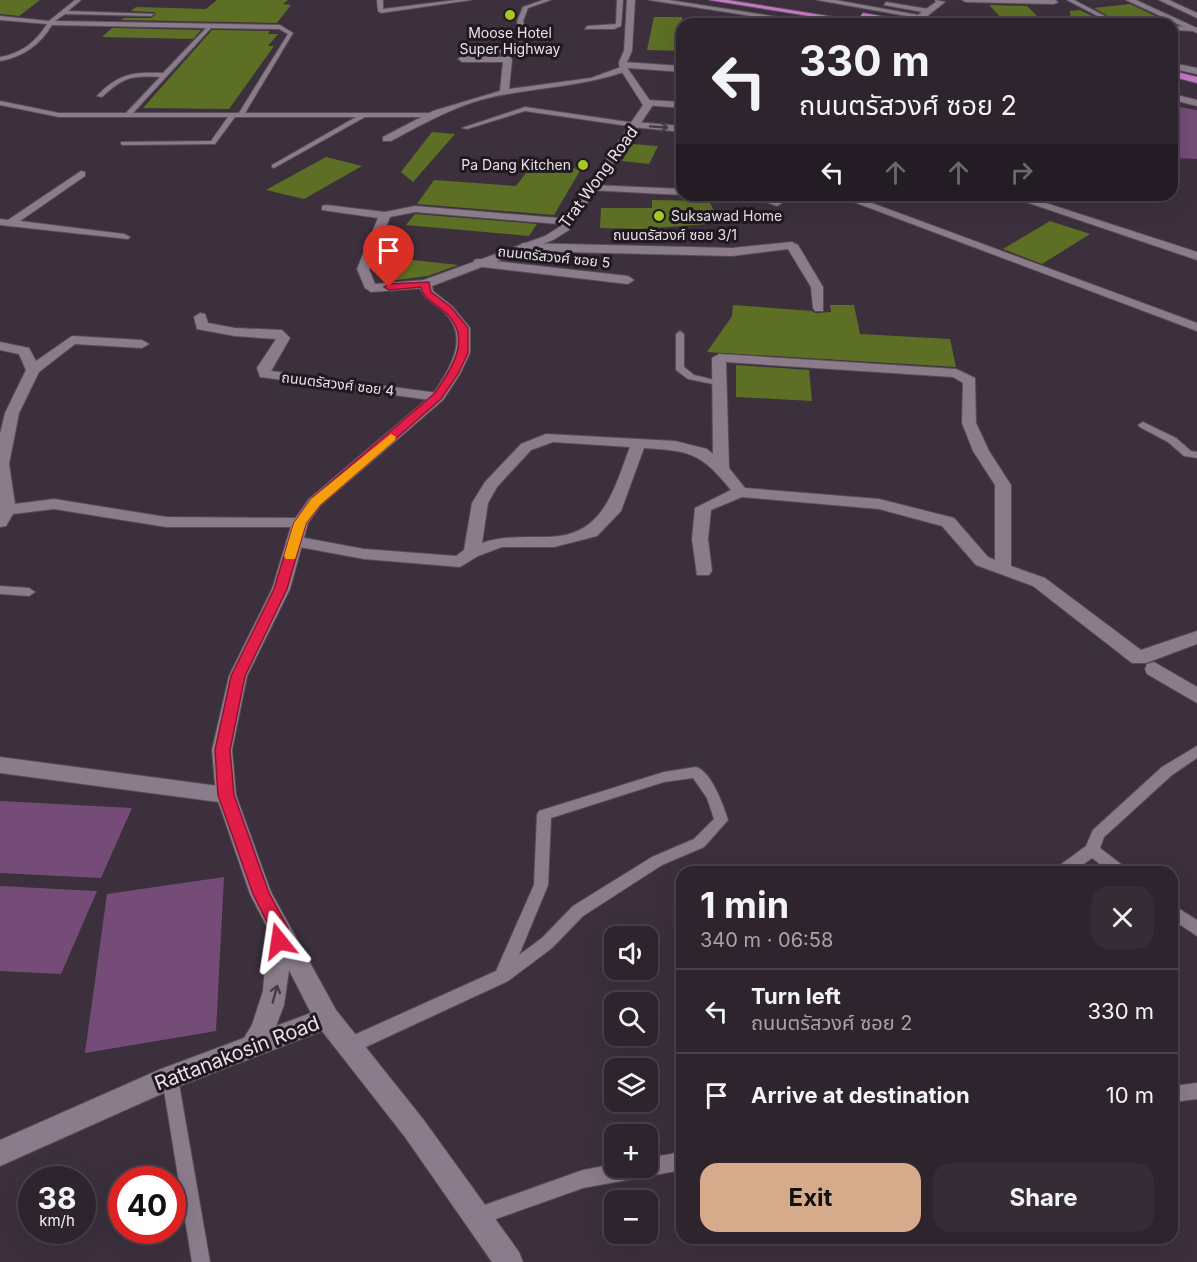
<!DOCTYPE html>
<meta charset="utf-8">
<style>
:root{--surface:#2d242e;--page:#352c36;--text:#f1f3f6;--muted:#a7a4aa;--line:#48414a;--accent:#d6ab8b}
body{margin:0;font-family:Inter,"Noto Sans Thai",sans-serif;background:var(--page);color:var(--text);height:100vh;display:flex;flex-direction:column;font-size:22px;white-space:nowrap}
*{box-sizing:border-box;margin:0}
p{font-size:20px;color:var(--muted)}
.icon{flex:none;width:33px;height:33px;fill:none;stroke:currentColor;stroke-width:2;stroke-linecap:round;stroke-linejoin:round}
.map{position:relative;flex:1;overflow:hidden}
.side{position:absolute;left:676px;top:866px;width:502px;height:378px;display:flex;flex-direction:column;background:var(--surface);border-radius:18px;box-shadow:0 6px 24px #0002,0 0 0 2px var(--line)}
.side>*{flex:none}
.hud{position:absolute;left:676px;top:18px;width:502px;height:183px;border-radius:18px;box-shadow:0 6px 24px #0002,0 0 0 2px var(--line);background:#2d242e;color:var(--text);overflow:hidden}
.tools{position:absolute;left:604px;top:926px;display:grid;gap:12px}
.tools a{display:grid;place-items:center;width:54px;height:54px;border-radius:12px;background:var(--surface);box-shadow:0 6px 24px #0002,0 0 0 2px var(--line);font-size:30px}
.speed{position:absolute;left:18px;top:1166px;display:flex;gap:12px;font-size:30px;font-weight:700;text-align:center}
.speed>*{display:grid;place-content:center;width:78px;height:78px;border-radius:50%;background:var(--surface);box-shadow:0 6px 24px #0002,0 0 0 2px var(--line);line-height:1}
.speed small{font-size:15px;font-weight:400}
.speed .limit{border:9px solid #d22;background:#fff;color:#111}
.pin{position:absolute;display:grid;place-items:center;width:51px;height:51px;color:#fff;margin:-62px -26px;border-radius:50% 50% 50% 0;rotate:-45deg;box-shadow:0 0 6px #0007}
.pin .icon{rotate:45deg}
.me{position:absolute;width:66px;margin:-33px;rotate:345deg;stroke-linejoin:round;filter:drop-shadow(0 0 4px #0008)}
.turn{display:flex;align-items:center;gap:21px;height:126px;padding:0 24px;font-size:27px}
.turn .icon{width:78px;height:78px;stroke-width:2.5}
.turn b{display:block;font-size:42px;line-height:51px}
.lanes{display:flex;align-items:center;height:57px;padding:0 24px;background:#0003;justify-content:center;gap:30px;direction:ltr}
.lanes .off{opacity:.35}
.round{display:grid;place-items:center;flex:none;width:63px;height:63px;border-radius:18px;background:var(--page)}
.overview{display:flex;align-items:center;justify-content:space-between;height:102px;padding:0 24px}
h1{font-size:36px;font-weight:700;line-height:45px}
.button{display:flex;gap:12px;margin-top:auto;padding:12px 24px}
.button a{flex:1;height:69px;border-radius:18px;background:var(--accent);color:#111;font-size:24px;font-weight:700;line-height:69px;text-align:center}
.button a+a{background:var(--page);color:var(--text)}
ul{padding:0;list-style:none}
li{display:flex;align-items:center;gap:18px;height:84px;padding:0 24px;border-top:2px solid var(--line)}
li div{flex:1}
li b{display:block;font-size:22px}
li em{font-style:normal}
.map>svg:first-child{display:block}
</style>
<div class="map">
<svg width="1197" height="1262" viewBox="0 0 1197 1262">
<rect width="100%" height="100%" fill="#3c303d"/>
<g fill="#754c77">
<path d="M1173,106L1197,110V159L1173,158Z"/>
<path d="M0,801L132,808L101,878L0,873Z"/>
<path d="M224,877L216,1031L85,1053L107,894Z"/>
<path d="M0,886L97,891L61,974L0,971Z"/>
</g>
<g fill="#5d6f25">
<path d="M0,0H40L19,16L0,14Z"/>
<path d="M217,0H288L283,4L291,5L277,23L121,20L124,18H151L156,14L154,12L131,11L136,7L206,9Z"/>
<path d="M1130,4L1166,21L1169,24H1122L1094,8Z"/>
<path d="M989,5L1027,6L1045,24H1007Z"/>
<path d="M1080,10L1108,24H1071L1070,11Z"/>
<path d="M654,17H682V51L647,50Z"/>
<path d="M112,28L201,30L193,39L102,37Z"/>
<path d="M212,30L270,31L268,34H278L268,46H274L229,109L143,108Z"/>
<path d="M432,132L455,134L413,182L401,172Z"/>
<path d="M632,144L658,146L649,164L622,161Z"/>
<path d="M326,157L362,166L304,199L266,190Z"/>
<path d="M532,165L581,169L554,215L417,204L434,180L516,186Z"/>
<path d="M652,200L709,201L720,223L641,229L600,228L601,208H652Z"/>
<path d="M415,214L537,224L529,236L406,225Z"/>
<path d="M1050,221L1090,234L1042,264L1003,249Z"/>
<path d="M386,257L458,265L428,276L389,281L376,267Z"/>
<path d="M733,305L812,311L815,313L831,312L830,305H854L860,334L950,339L956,367L707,352L732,316Z"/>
<path d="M736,365L809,370L812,401L736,397Z"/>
</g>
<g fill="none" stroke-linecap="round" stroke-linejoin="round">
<defs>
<g id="lane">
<path d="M75,0H81L68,11L154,14L151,16L65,14L55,21L280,25L293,33L245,113H431L434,115L431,117H365L274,168L272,167V165L356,117H235L215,144L123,145L121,144V142L211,141L228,117H59L0,105V101L59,113H126L160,77C132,75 123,77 102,97L97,96C119,73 133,72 163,73L206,28L52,25C40,45 23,57 0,61V57C20,54 36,42 47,24L0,20V16L49,21ZM211,28L279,29L288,34L239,113H133Z"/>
<path d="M377,0H383V9L456,0H471L381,13L378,11Z"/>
<path d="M543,0H551L528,8L523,21L526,34L520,41H516L520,34L517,21L523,7Z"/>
<path d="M617,0H623L621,26L614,29H585L587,26L616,24Z"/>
<path d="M1067,0H1074L1120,24H1113Z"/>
<path d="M886,2L928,9L931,11L928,13L884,5Z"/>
<path d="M1173,26L1192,27L1195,29L1192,31L1173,30Z"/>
<path d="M525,107L635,123L638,125L635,127L525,111L467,129L462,128Z"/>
<path d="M680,331L684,334V367L694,375L723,382V386L688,379L676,370V334Z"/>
<path d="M1143,422L1176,438L1191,451L1197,452V458L1184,456L1168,442L1140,427L1138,425Z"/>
<path d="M0,586L29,588L35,592L29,596L0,594Z"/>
<path d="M1197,746V758L1172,775L1104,837L1100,848L1126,868L1128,872H1110L1092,858L1073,872H1054L1056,868L1086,846L1093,830L1162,767Z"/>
<path d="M696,767C712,772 723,805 728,820L704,847L662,865L583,916L552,948L508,981L355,1052L349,1054L343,1052L341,1046L343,1040L496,971L534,885L537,815L539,811L664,772ZM693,778L707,798L714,819L694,839L652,857L573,906L542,938L519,955L548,885L551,818L664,782Z"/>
<path d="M1173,905L1197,920V936L1173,920Z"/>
<path d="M170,1070L176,1072L178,1078L210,1262H192L162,1078L164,1072Z"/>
<path d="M1197,1083V1099L1173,1102V1086Z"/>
<path d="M682,1152V1170L583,1188L476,1226L469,1224L467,1217L469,1210L476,1208L583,1170L615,1164V1167H648V1158Z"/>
</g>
<g id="street">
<path d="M935,0L945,2L925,18H919V14L936,2Z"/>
<path d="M962,0H1055L1058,2L1054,4L966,2Z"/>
<path d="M1126,0H1136L1197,28V33Z"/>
<path d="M1159,0H1169L1197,13V18Z"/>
<path d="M498,45H504L512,60L509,89L591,78L621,67L619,65L623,62L682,66V72L628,68L627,71C581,87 539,87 492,97C456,105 423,124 391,141H383V137L433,111L500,91L503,62H462L458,59L462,56L502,57Z"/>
<path d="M647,100L682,102V108L644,105L642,103Z"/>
<path d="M635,122L682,126V132L632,127V123Z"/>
<path d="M81,171L85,172V176L20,221L124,234L130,237L128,239L0,225V219L8,220Z"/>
<path d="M593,185L682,189L683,195L589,190L588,188Z"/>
<path d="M746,195H762L782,203L777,206Z"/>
<path d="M835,195H850L1197,323V331Z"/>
<path d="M1005,195H1021L1197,252V260Z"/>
<path d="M326,205L385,212L415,206L570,219L576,222L570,225L415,212L390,217L369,269L375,284L425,280L431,284L425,288L371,292L365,288L357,269L378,218L322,210V206Z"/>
<path d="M792,242L798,245L823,287V311H815L813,308L811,287L788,249L732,256L523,251L517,247L523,243L732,248Z"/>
<path d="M478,259L628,276L634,280L628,284L474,266V260Z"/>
<path d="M200,313L205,314L208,323L235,328L282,330L290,338L271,371L438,393L445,397L438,401L260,377L257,368L276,339L235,336L197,329L194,317Z"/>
<path d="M72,336L142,340L149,344L142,348L75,344L39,372L19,413L9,464L15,504L54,499L166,517L300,518L306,519L308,523L306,527H166L54,509L13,514L6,526L0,527V434L5,413L26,370L19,354L0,350V342L29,348L36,361Z"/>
<path d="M719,354L956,369L975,378L976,423L989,451L1011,485V566L1045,578L1141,650L1197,631V644L1146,663H1132L1033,586L976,565L942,526L879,509L742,497L711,510L708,539L712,571L709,575H697L692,539L695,508L731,490C701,453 691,451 644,448L621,511L597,536L554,547H502L478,556L460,567L364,559L294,546L286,541L294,536L364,549L456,556L464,550L472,503L485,482L521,444L546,434L675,441L707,449L713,454L712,358ZM726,362L953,377L963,383L962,423L973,451L995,485V560L988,557L954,518L879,499L745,488L729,468ZM553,442L630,447C613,491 604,537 546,537C524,537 503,536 482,543L488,503L497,487L531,450Z"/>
<path d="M1154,662L1197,687V703L1147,674L1145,669L1147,664Z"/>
<path d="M0,757L226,787L233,789L236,795L233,801L226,803L0,773Z"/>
</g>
<g id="secondary">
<path d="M627,0H635L632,51L627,62L628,69L653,105L569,230L553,240L432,286L433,291L452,306L470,328V353L460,374L443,400L321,505L308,523L290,589L247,676L232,750L236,795L271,892L336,1010L423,1119L519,1252L523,1262H492L405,1137L322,1031L177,1087L0,1166V1140L161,1069L244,1038L252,1025L263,991L268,929L250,894L216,795L212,750L229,676L272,589L292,523L309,499L433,394C450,368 471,337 443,311C432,301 422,299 419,284L421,281L545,236L561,226L643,105L620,69L619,62L624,51ZM289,970L311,1013L276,1026L284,1005Z"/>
<path d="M649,0H669L824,24H803Z"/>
<path d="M817,0H835L969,24H951Z"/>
<path d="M1173,63L1197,68V74L1173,69Z"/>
<path d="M1173,94L1197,100V106L1173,100Z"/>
</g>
<g id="highway">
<path d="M709,0H728L878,24H858Z"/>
<path d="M863,13L917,22L921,24H903L860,17Z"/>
<path d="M1173,71L1197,77V83L1173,77Z"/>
</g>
</defs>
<use href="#lane" stroke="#574c57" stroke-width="2"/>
<use href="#street" stroke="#574c57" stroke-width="2"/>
<use href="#secondary" stroke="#574c57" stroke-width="2"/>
<use href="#highway" stroke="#574c57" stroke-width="2"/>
<use href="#lane" fill="#8b7c8b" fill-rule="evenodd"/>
<use href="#street" fill="#8b7c8b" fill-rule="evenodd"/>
<use href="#secondary" fill="#8b7c8b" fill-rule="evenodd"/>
<use href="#highway" fill="#c478c9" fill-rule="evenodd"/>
</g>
<defs><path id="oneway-shaft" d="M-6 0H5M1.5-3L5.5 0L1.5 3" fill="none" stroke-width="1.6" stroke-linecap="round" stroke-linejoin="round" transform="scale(1.5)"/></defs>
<g stroke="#453c45">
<use href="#oneway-shaft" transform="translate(659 127) rotate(4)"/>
<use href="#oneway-shaft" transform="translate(275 994) rotate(-75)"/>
</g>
<path fill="#e11d48" stroke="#92132f" stroke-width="1.5" d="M429,282L431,292L451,307L468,328V353L458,374L441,399L320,505L306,523L287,589L245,676L230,750L234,795L269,893L288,928L285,946L279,948L272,946L270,928L253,894L218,795L215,750L231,676L274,589L294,523L311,499L434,394C454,366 475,334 440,308C432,302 423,298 421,287L389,290L384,287L389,284Z"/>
<path fill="#f59e0b" d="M391,434L396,437L395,440L320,505L306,523L296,556L295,559H286L284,556L294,523L311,499Z"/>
<g fill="#a6c821" stroke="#201a20" stroke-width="2">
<circle cx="510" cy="15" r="6"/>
<circle cx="583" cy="165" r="6"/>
<circle cx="659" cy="216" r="6"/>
</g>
<g text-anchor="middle" stroke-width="6" stroke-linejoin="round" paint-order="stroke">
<g font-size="14" fill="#eae1ea" stroke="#201a20">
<text x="510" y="38">Moose Hotel<tspan x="510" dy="16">Super Highway</tspan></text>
<text x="571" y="170" text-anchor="end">Pa Dang Kitchen</text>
<text x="671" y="221" text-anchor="start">Suksawad Home</text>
</g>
<g font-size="14" fill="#eae1ea" stroke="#201a20">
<text x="675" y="240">ถนนตรัสวงศ์ ซอย 3/1</text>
<text transform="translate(554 257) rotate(6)" y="5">ถนนตรัสวงศ์ ซอย 5</text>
<text transform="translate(338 384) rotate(7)" y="5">ถนนตรัสวงศ์ ซอย 4</text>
</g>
<g font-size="16" fill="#eae1ea" stroke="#201a20">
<text transform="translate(598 177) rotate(-54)" y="6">Trat Wong Road</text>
</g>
<g font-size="20" fill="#eae1ea" stroke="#201a20">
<text transform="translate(237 1053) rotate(-21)" y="7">Rattanakosin Road</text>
</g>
</g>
</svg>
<div class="tools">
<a><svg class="icon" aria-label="sound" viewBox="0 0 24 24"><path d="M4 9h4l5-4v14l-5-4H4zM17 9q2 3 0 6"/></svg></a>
<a><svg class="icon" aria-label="search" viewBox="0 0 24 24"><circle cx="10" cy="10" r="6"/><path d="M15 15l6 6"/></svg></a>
<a><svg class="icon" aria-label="layers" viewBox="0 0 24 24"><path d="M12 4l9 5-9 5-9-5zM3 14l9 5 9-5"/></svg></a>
<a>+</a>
<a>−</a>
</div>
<div class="speed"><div>38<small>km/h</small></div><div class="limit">40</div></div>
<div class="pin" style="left:389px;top:287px;background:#d93025"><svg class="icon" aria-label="arrive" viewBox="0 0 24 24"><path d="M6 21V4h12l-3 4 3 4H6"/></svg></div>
<svg class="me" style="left:279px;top:941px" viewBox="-20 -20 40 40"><path d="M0-17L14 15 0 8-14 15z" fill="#e11d48" stroke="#fff" stroke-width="4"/></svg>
<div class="hud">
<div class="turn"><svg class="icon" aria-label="left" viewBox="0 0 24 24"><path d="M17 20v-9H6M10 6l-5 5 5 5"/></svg><div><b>330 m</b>ถนนตรัสวงศ์ ซอย 2</div></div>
<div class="lanes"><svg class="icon" aria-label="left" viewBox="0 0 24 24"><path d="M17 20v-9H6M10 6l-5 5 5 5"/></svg><svg class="icon off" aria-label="ahead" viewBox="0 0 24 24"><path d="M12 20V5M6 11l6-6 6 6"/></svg><svg class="icon off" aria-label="ahead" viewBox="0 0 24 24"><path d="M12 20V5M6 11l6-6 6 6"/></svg><svg class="icon off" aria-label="right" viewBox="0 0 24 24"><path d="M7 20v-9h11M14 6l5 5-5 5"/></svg></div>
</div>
<section class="side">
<div class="overview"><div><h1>1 min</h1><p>340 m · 06:58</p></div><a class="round"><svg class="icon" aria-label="close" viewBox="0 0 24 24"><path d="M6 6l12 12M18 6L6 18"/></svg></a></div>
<ul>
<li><svg class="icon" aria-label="left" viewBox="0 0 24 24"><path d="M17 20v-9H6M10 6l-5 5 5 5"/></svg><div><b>Turn left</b><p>ถนนตรัสวงศ์ ซอย 2</p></div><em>330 m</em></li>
<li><svg class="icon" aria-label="arrive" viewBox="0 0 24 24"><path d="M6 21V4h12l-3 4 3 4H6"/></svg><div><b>Arrive at destination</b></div><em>10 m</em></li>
</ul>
<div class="button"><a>Exit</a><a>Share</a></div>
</section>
</div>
